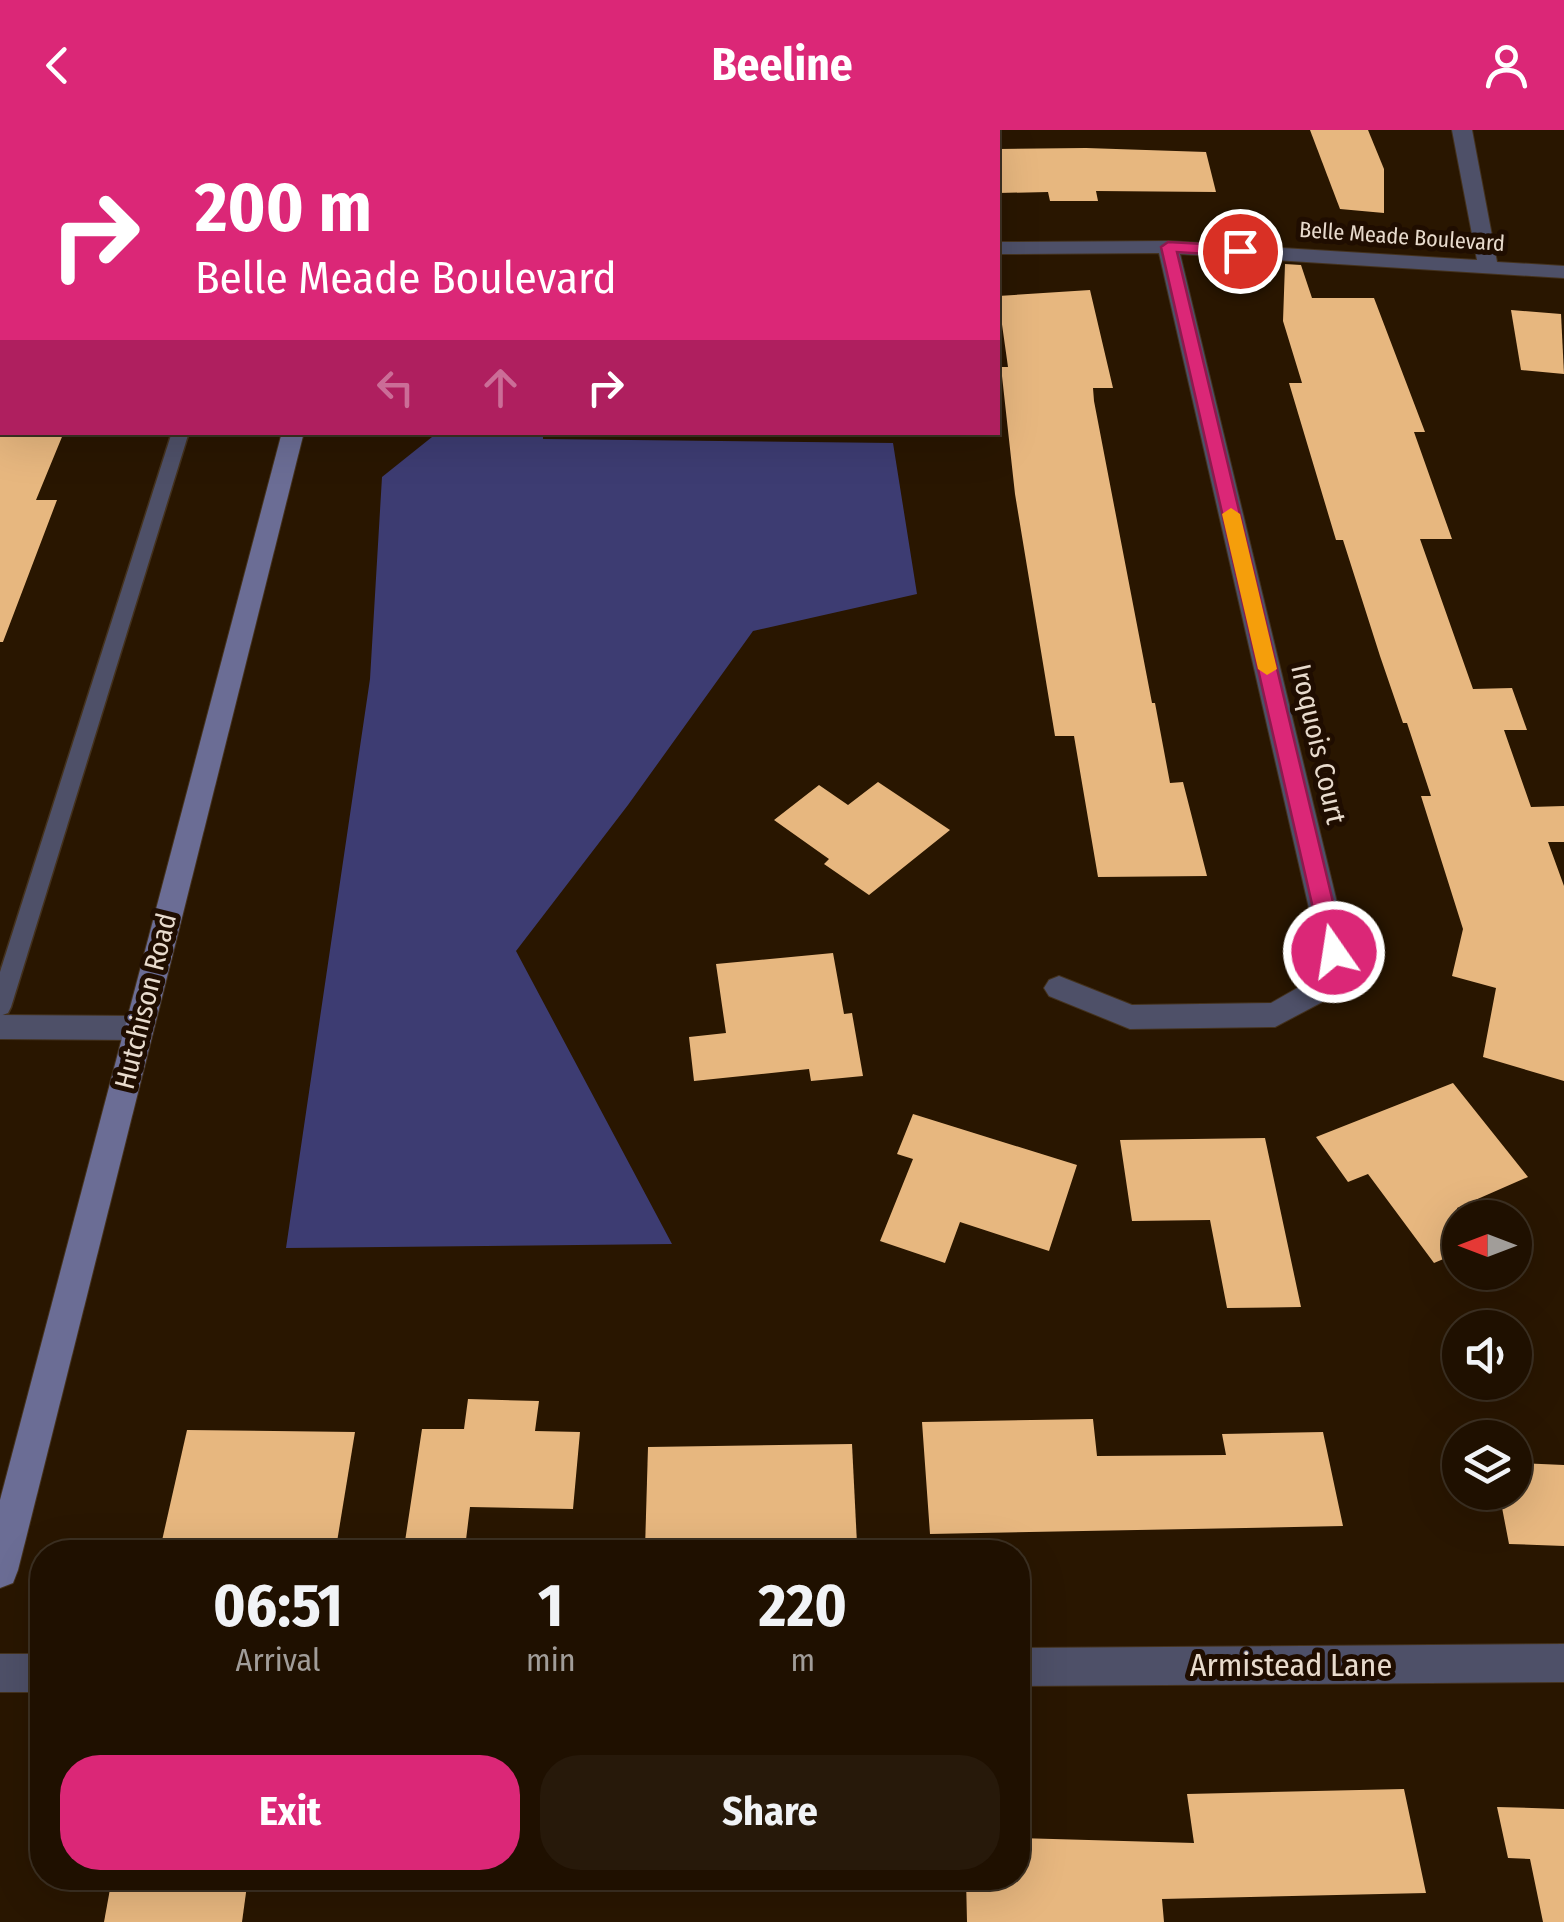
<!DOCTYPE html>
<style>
:root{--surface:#1f1000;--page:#27190a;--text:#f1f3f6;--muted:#a19d99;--line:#3c3022;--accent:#db2777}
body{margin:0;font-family:"Fira Sans Condensed",sans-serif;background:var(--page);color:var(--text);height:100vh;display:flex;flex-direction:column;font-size:38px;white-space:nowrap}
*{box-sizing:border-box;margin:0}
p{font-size:32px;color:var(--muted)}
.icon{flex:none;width:55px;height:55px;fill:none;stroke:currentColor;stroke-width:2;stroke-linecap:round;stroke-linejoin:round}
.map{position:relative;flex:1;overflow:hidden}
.drawer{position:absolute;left:30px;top:1410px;width:1000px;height:350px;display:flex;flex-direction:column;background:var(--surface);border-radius:40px;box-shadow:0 10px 40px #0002,0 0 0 2px var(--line)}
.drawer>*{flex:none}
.guide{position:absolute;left:0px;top:0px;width:1000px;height:305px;box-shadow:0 10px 40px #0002,0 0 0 2px var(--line);background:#db2777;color:#fff;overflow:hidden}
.needle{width:65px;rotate:270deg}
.controls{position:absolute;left:1442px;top:1070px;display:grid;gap:20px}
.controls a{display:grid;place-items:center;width:90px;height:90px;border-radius:50%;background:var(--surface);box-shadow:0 10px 40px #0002,0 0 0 2px var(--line);font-size:50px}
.pin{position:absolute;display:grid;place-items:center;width:85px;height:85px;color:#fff;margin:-42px;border:5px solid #fff;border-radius:50%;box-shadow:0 2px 10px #0007}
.me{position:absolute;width:110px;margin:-55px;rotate:347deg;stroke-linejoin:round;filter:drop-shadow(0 0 8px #0008)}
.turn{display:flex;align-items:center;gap:35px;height:210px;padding:0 30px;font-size:45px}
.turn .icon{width:130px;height:130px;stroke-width:2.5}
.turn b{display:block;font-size:70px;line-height:85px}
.lanes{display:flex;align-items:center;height:95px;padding:0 30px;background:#0003;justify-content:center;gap:50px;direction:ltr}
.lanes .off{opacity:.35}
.eta{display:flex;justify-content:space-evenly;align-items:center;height:170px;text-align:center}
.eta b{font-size:60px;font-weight:700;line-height:70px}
.cta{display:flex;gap:20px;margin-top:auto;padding:20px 30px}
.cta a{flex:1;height:115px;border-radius:40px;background:var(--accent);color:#fff;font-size:40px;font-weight:700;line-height:115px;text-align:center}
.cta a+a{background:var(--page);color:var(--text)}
header{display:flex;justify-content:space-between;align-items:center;height:130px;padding:0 30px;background:var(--accent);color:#fff;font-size:45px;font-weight:700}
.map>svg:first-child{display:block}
</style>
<header><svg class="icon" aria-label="back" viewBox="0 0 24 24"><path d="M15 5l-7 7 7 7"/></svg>Beeline<svg class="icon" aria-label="person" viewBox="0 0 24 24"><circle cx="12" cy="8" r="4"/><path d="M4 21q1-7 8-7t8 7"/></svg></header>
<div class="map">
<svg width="1564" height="1792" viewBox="0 0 1564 1792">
<rect width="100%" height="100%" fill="#291600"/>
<path fill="#3d3c72" d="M437,303H543V309L893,313L917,464L753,501L628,675L516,821L672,1114L286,1118L370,549L382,347Z"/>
<g fill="#e7b77f">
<path d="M1310,0H1368L1384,39V83L1340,79Z"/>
<path d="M1086,18L1206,22L1216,62L1096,61L1098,71H1050L1048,62L998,63V19Z"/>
<path d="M1285,134L1301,135L1312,168H1374L1425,302H1414L1452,409H1420L1473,559L1512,558L1527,600H1504L1531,677L1564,676V712H1548L1564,756V951L1483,927L1496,858L1452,846L1463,799L1421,666H1431L1407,593H1403L1380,526L1343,410H1336L1289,253H1302L1283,191Z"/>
<path d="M1090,160L1113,258H1093L1094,271L1152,573H1155L1170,653L1183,652L1207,746L1098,747L1074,606H1055L1015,364L1001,237H1008L998,166Z"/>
<path d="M1511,180L1561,184L1564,244L1521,240Z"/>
<path d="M0,302H64L36,370H57L3,512H0Z"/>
<path d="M878,652L950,700L869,765L824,734L829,729L774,690L819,655L848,675Z"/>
<path d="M833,823L844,884L852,883L863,946L811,951L809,939L694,951L689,907L726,903L716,834Z"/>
<path d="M1453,953L1528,1047L1457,1078L1460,1122L1434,1133L1368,1044L1348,1052L1316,1007Z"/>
<path d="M913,984L1077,1035L1049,1121L960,1092L945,1133L880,1111L913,1029L897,1024Z"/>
<path d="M1265,1008L1301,1177L1227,1178L1210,1090L1132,1091L1120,1010Z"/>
<path d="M468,1269L539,1271L535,1301L580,1302L573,1379L470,1377L465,1418H404L422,1299H464Z"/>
<path d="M1093,1289L1097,1326L1226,1325L1222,1304L1323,1302L1343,1396L930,1404L922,1292Z"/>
<path d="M187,1300L355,1302L336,1418L161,1415Z"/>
<path d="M852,1314L857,1414L645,1419L648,1317Z"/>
<path d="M1515,1333L1564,1335V1416L1509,1414L1499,1362H1515Z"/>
<path d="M1404,1659L1426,1763L1162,1769L1164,1792H967L966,1748H1018V1708L1194,1713L1187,1664Z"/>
<path d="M1497,1677L1564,1679V1792H1543L1530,1729L1508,1728Z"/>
<path d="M112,1748H248L242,1792H104Z"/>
</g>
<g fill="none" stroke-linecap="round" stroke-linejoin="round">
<defs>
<g id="lane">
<path d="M0,95L2,96V104L0,105Z"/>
<path d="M172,302H189L11,877L8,883L0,886V842Z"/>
</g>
<g id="street">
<path d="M1452,0H1472L1497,132L1564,136V148L1180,124L1349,822L1328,869L1275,897L1130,899L1049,866L1044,858L1049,850L1059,846L1132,875L1271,873L1306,853L1319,822L1159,123L998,124V112L1168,111L1477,130Z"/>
<path d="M0,885L138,886L149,890L153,898L149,906L138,910L0,909Z"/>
<path d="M1564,1514V1552L1018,1556V1518Z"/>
<rect x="0" y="1524" width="42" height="38"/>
</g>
<path id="secondary" d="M282,302H304L18,1440L13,1453L0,1458V1370Z"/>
</defs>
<use href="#lane" stroke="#44321d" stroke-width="3"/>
<use href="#street" stroke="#44321d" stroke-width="2"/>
<use href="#secondary" stroke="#44321d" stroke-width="2"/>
<use href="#lane" fill="#4e5068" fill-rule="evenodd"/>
<use href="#street" fill="#4e5068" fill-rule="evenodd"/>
<use href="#secondary" fill="#6b6d95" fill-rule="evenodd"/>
</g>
<path fill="#db2777" stroke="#8e194d" stroke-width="2.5" d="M1168,112L1240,116L1247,121L1240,126L1177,122L1345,822L1334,831L1323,822L1161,117Z"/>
<path fill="#f59e0b" d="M1231,378L1240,384L1277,539L1267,545L1258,539L1222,384Z"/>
<g text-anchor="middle" stroke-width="10" stroke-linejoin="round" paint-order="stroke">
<g font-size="22" fill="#e8dbcd" stroke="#1f0d00">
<text transform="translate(1402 106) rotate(4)" y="8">Belle Meade Boulevard</text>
</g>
<g font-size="28" fill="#e8dbcd" stroke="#1f0d00">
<text transform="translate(1319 614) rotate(77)" y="10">Iroquois Court</text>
<text transform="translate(145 871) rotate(-76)" y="10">Hutchison Road</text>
</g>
<g font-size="32" fill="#e8dbcd" stroke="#1f0d00">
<text x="1291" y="1546">Armistead Lane</text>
</g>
</g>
</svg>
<div class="controls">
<a><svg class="needle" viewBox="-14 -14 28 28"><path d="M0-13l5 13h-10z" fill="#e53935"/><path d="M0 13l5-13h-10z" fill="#a19d99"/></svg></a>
<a><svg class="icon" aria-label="sound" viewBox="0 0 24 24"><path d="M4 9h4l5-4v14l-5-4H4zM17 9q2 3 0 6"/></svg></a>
<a><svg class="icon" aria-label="layers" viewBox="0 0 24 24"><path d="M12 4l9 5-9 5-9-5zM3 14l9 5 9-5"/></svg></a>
</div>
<div class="pin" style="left:1240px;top:121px;background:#d93025"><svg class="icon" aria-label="arrive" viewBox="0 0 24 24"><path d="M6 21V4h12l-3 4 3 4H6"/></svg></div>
<svg class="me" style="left:1334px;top:822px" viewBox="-20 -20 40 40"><circle r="17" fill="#db2777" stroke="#fff" stroke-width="3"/><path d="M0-11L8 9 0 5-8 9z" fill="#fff"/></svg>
<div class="guide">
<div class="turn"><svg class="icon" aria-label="right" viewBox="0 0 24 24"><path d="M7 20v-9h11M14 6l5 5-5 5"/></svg><div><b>200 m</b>Belle Meade Boulevard</div></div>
<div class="lanes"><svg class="icon off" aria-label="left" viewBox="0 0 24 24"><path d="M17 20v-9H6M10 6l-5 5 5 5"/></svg><svg class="icon off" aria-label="ahead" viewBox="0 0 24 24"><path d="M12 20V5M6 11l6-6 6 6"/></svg><svg class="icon" aria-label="right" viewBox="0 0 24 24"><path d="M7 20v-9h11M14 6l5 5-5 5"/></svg></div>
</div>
<section class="drawer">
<div class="eta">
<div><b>06:51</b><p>Arrival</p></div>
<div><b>1</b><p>min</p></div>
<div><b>220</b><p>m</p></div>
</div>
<div class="cta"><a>Exit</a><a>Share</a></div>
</section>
</div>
